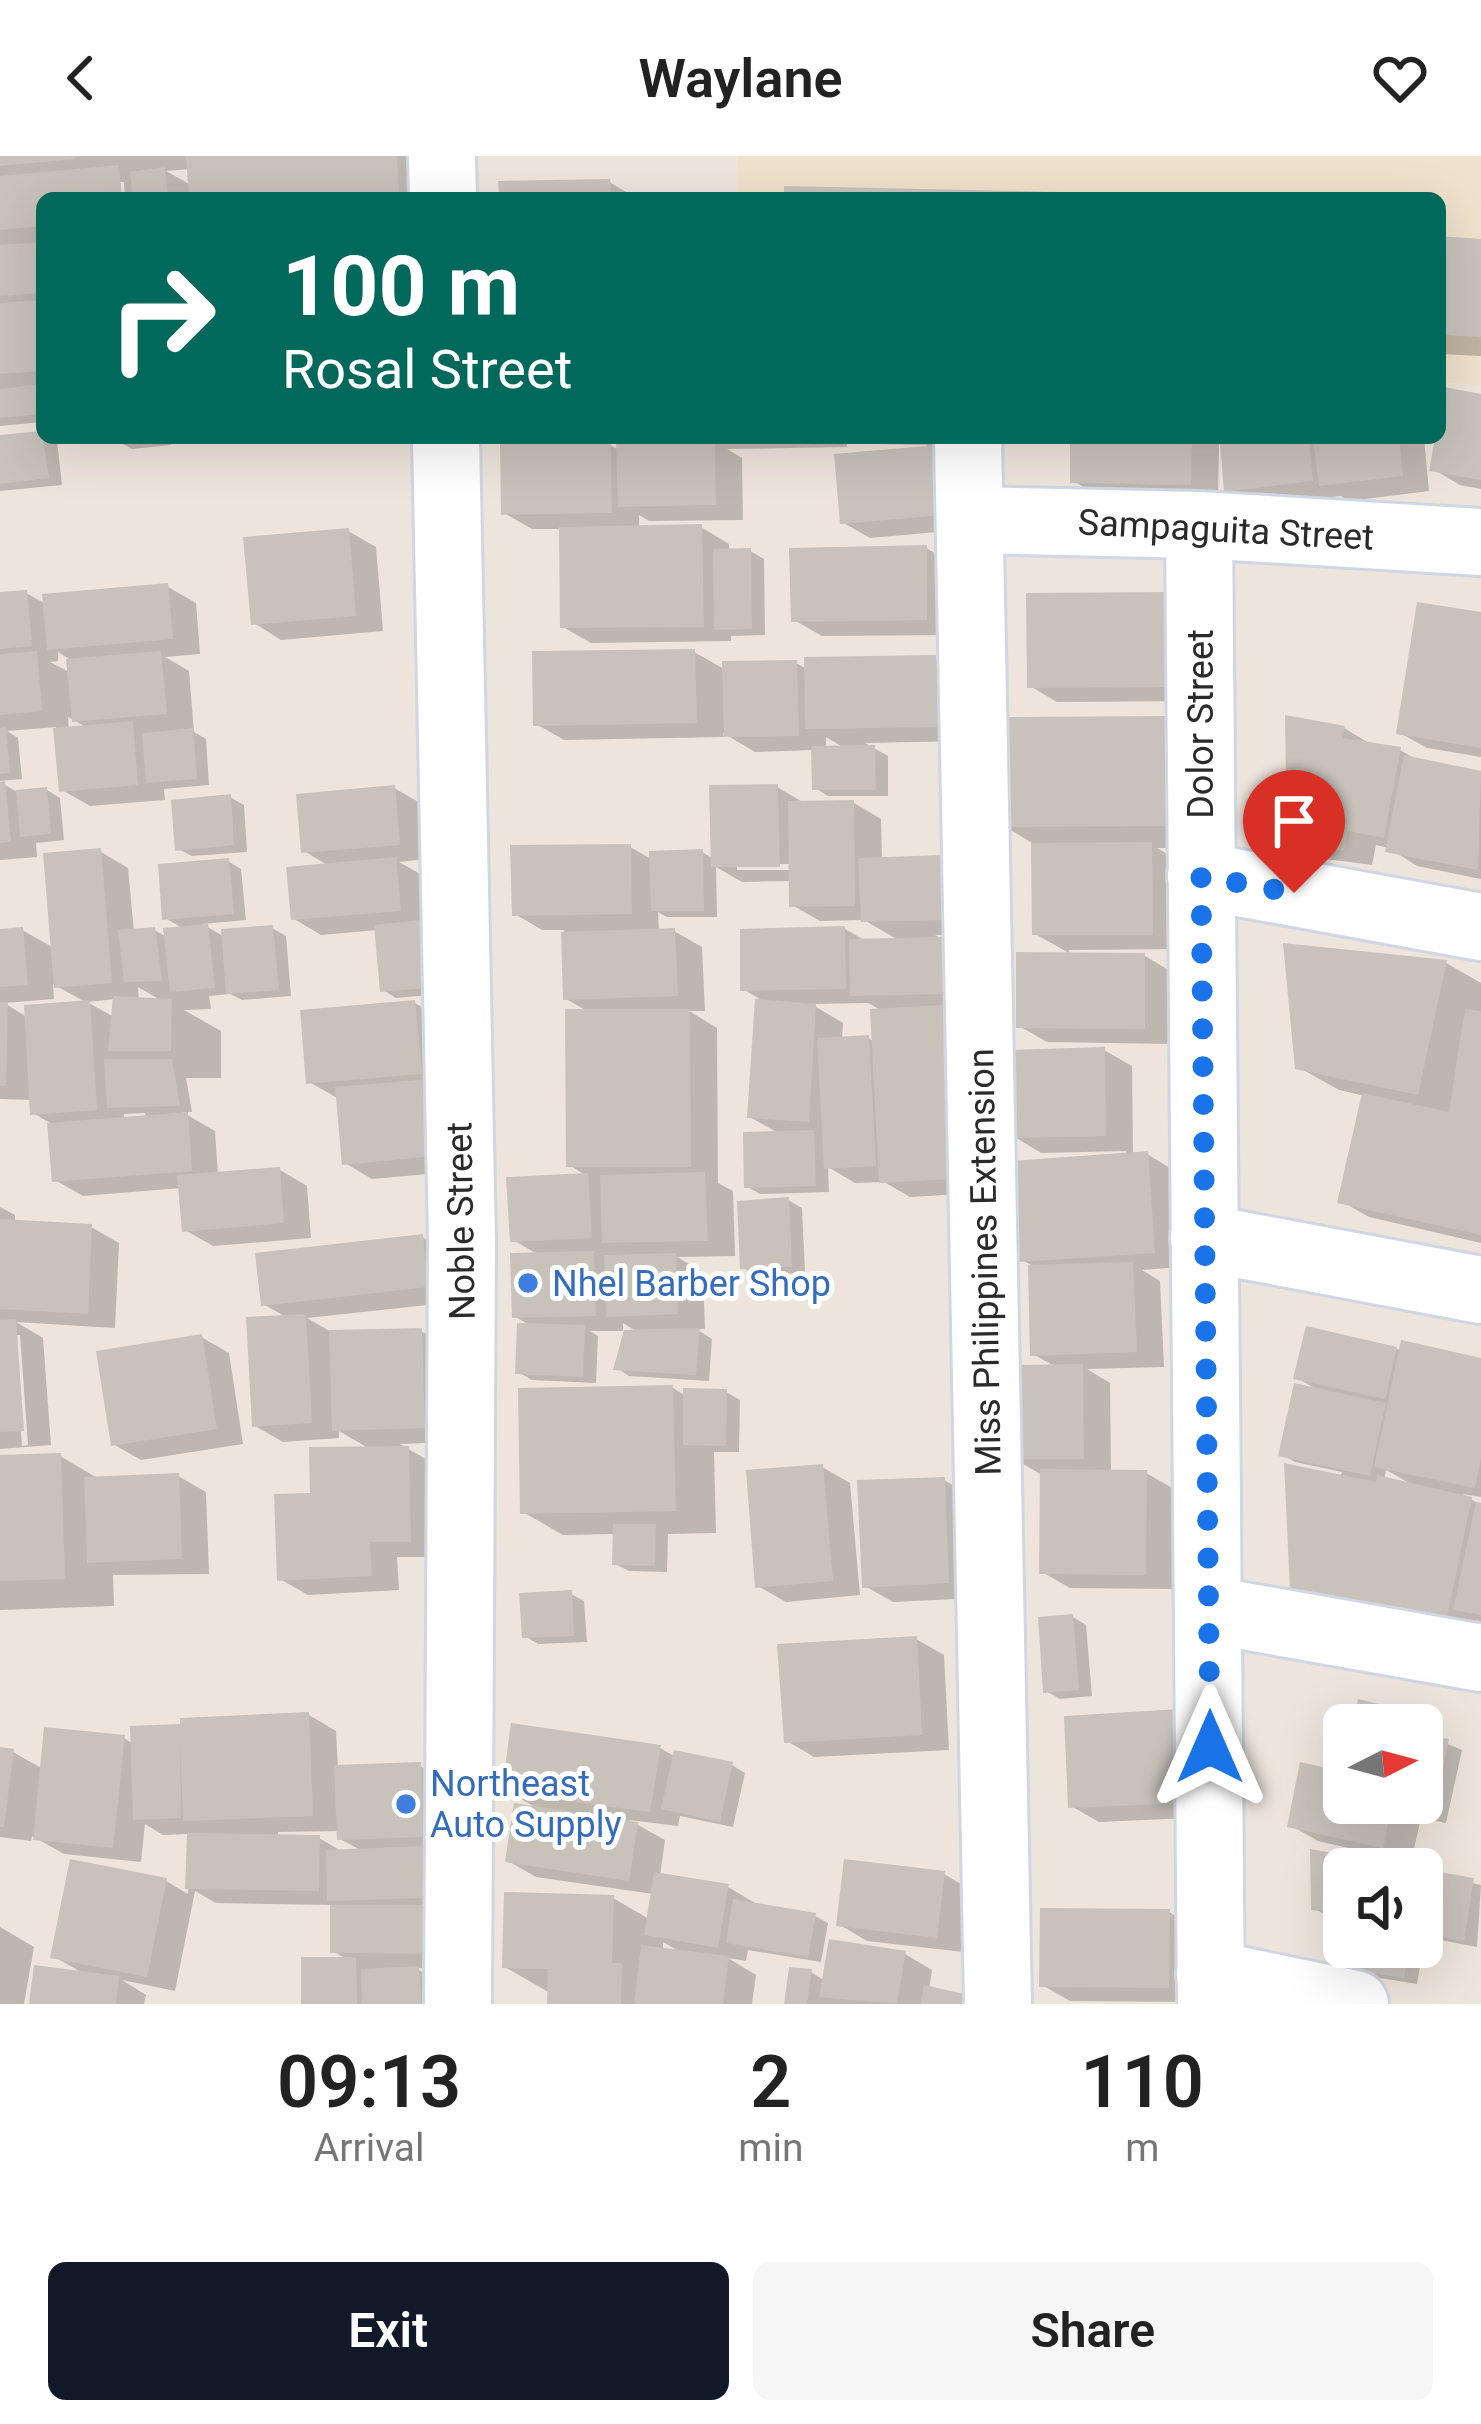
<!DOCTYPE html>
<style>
:root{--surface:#fff;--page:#f6f6f6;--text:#222;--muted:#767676;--accent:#111827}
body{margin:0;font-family:Roboto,sans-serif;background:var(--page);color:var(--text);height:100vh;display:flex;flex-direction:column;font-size:45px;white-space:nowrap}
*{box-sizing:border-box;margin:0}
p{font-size:39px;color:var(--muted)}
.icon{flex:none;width:66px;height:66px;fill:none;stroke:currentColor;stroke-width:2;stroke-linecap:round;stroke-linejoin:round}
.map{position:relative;height:1848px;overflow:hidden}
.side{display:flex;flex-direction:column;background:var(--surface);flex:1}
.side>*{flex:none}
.banner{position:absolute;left:36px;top:36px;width:1410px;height:252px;border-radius:18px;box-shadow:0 12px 48px #0002;background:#00695c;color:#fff;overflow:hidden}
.needle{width:78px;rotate:84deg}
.controls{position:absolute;left:1323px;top:1548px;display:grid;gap:24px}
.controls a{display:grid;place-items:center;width:120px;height:120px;border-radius:18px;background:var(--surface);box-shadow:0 12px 48px #0002;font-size:60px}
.pin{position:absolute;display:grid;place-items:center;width:102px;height:102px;color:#fff;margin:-123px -51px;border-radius:50% 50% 50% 0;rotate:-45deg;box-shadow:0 0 12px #0007}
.pin .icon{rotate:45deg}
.me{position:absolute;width:132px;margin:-66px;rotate:0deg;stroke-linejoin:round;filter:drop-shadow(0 0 9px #0008)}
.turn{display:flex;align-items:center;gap:42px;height:252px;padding:0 48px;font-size:54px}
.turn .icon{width:156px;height:156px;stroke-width:2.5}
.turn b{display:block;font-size:84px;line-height:102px}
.eta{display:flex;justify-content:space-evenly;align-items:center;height:204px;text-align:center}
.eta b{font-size:72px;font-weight:600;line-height:84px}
.action{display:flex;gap:24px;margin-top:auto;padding:24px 48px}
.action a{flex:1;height:138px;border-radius:18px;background:var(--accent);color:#fff;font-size:48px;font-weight:600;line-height:138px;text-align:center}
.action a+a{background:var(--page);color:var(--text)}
header{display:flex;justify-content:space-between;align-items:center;height:156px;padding:0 48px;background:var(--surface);font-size:54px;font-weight:600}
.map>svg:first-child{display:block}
</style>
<header><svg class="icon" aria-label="back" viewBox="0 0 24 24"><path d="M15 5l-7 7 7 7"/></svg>Waylane<svg class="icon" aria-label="heart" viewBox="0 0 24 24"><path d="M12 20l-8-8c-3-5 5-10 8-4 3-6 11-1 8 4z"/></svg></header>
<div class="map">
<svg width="1481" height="1848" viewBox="0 0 1481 1848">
<rect width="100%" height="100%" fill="#ede5dc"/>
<path fill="#efe1ca" d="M738,0H1481V229L1440,226V42H739Z"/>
<g fill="#0003" fill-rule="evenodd">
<path d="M0,0H423L425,42H125L124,26H118L119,42H42V266L0,270ZM190,13L191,29L166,15Z"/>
<path d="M609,26L637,42H502Z"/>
<path d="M1440,83L1481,86V200L1440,198Z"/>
<path d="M1446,235L1481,241V333L1460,329L1433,313Z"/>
<path d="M0,282L57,285L62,329L0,335Z"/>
<path d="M112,282H170L171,289L132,293Z"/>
<path d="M644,282H847V291L727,293L742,302L743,364L649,365L639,359V372L701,371L729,388V396L750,395L764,403L765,479L731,480V485L591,487L563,471L562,373H532L504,357L610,289L620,295L653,287Z"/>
<path d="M867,282H978V290L932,289L966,308L971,373L870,382L842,366L927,293V289L877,288Z"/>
<path d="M1073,282H1219V290L1237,287L1228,282H1424L1429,335L1349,345L1341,340L1255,350L1227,334L1223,290H1219L1218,343L1101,341L1073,325Z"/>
<path d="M348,375L376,391L383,475L281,484L254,467Z"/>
<path d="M926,392L954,408V479L822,480L794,464Z"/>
<path d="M168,431L196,447L200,498L165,501L189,515L194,576L206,583L209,629L164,633L165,644L90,650L62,634L56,571L7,575L18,582L22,623L0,625V439L26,437L46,448ZM58,496L69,503L71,517L50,506L58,505ZM68,561L88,572L69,574Z"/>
<path d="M1029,440L1195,545L1057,546L1030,530Z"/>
<path d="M1481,460V601L1427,592L1400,577Z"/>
<path d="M694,496L726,514L796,507L807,513L935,502L963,518L964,585L865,587L888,600V640H828L815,632L814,594L755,596L723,577L724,581L564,584L536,568ZM826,581L846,593H826Z"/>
<path d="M1165,563L1205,586L1206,692H1157L1179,705L1180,793L1069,794V797L1035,778L1034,688L1002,669Z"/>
<path d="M1344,572L1372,589L1400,594L1419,605L1481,618V723L1417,710L1389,692L1376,689L1372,709L1318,702L1290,686Z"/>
<path d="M0,626L19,637L47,634L60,642L64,684L36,687L37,701L0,704Z"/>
<path d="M777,631L806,648L854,647L881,663L882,704L941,702L969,718L971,778L935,779L971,800V852L943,853L970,868L980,1037L910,1041L884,1026L855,1027L828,1011L829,1036L760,1038L746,1030L780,978L750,961L758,842L743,833L845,773L866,785H900L864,764L820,765L792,749V725L742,726L716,711L717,761H667L658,756L659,775H674L702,791L705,855H689L717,872L718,1027L733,1035L735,1100L677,1101L703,1116L705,1173H696L712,1183L709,1225L629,1220L617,1212L639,1177L623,1167V1175H590L598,1180L596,1227L532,1224L518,1216L531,1170L514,1160L539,1099L513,1084L587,1020L569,1009L589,856L566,843L564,774H542L515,758L630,691L653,704L702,696L714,703ZM737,708H795V714H737ZM868,847L882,855L875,886L868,882L842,883L843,867L811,848Z"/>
<path d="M394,632L422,648L427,703L399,706L424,720L441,838L396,842L383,834L378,774L321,779L294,763L329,710L304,695Z"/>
<path d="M230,641L244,649L247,696L192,700L178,693Z"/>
<path d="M101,696L128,712L134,776L154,774L167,781L184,773L165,762L228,705L241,713L246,764L202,768L225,781L272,772L286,780L291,840L242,844L230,838L209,840L211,853L184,854L221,875V922H186L192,956H182L215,975L218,1019L280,1014L307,1030L311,1082L213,1090L185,1074L181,1032L83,1040L55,1024L50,967L33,957L32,944L0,943V776L22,774L54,792ZM53,828L87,847L27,861L4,847L54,843ZM138,831L164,846L139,845ZM116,843L114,861L87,846ZM145,957L146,962L124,964V958Z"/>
<path d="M1286,790L1446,807L1481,827V1087L1369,1061L1341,1045L1365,940L1339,934L1298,911Z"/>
<path d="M1145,800L1172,816V888L1047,886L1019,870Z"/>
<path d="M415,847L443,863L462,1015L372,1023L345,1007L339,943L309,926Z"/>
<path d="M1104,894L1132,910L1133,999L1147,998L1175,1015L1181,1111L1142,1114L1160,1125L1164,1211L1087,1213L1110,1227L1111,1317H1146L1174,1333L1173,1433L1070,1432L1042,1416L1040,1318L1013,1302L1056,1211L1033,1198L1031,1109L1022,1104L1126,1000V995L1041,997L1013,980Z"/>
<path d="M788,1044L802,1052L805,1117L756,1119L743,1112Z"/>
<path d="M0,1051L15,1059V1067L91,1071L119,1087L115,1172L16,1166L43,1182L51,1289L0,1293ZM14,1179H20L28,1289L22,1290Z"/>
<path d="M422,1081L450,1097L455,1146L307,1162L333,1177L421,1175L449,1191L452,1286L400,1288L436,1309L438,1401H397L399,1434L308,1439L280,1423L313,1339L370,1293L339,1275V1282L283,1286L255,1270L288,1162L263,1148Z"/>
<path d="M201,1181L229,1197L243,1288L141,1304L113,1288Z"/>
<path d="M1396,1193L1481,1205V1341L1462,1338L1481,1349V1466L1477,1464L1474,1480L1307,1441L1293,1433L1342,1316L1295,1306L1282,1298L1318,1234L1297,1222ZM1386,1314L1411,1328L1384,1324Z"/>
<path d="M673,1232L686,1240L726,1236L740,1244L739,1296H714L716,1377L668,1378L667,1416L629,1415L615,1408L616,1378L563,1379L523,1356Z"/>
<path d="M60,1300L99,1323L178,1320L206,1336L209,1418L113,1419L114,1450L0,1454V1302Z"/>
<path d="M822,1311L850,1327L860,1439L786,1446L758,1430Z"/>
<path d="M944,1324L972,1340L976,1442L893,1446L865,1430Z"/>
<path d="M571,1438L584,1445L587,1486L538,1488L525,1480Z"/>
<path d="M1073,1461L1086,1469L1092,1540L1060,1543L1046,1535Z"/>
<path d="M916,1483L944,1499L949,1594L814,1601L787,1585Z"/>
<path d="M1412,1558L1440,1574L1438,1584L1462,1594L1446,1667L1421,1662L1411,1706L1318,1685L1290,1669L1344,1619V1647H1422V1569H1356Z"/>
<path d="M309,1559L336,1575L338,1612L420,1610L448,1626L462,1812H415L469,1842V1848H304L348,1804L333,1795V1749L216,1747L195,1735L175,1835L122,1824L146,1839L144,1848H32L86,1819L53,1800L166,1725L188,1738L190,1678L163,1679L145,1668L141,1706L64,1698L32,1680L31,1685L0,1681V1594L13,1596L43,1613L124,1582L133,1588ZM340,1675V1683L362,1695L343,1696L319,1682L278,1681V1676Z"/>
<path d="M1067,1562L1212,1661L1099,1666L1071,1650Z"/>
<path d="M660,1592L676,1601L732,1609L745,1617L733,1671L680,1660L678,1670L629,1664L665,1684L660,1720L728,1731L755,1747L815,1760L828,1767L821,1806L748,1794L746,1805L728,1802L756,1819L752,1848H550V1837L505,1811L613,1742L649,1763L653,1738L536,1721L508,1705L539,1653L505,1634ZM663,1786L682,1797L663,1795Z"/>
<path d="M1313,1696L1407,1713H1344V1762L1327,1760L1314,1752Z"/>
<path d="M1422,1716L1481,1729L1477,1791L1425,1781L1417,1828L1362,1819L1349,1811L1352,1791H1422Z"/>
<path d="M944,1718L971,1734L964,1796L867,1785L840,1769Z"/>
<path d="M1169,1756L1197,1772L1196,1846L1070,1845L1042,1829Z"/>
<path d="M0,1771L34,1791L24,1848H0Z"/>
<path d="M905,1798L932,1814L929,1833L981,1848H787L811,1816L825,1825Z"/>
</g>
<g fill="#c8c2bb">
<path d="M0,0H75V3L0,10Z"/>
<path d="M186,0H397L399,42H189Z"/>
<path d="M119,9L122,42H42V70L0,74V20Z"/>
<path d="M165,11L168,42H133L130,16Z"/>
<path d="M610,23L611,42H499L498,25Z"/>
<path d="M784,30L1062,36V42H784Z"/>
<path d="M1440,80L1481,83V181L1440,179Z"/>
<path d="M42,86V137L0,140V89Z"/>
<path d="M42,144V215L0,218V147Z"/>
<path d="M42,228V258L0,262V233Z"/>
<path d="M1444,231L1481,238V324L1429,315L1435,282H1440Z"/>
<path d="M42,275L49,322L0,328V279Z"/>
<path d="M1070,282H1192L1191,329L1070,327Z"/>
<path d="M1251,282H1309L1313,325L1224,336L1220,286Z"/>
<path d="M1313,282H1399L1403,320L1319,330Z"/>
<path d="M715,283L716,349L618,351L616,285Z"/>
<path d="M611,286L612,357L501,359L500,288Z"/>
<path d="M938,289L945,359L840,368L834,298Z"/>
<path d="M702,368L704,471L560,472L559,371Z"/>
<path d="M349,372L356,460L251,469L243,381Z"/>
<path d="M927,389V464L791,466L789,392Z"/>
<path d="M751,392L752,473L714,474L713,393Z"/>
<path d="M168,427L173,483L47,494L42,438Z"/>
<path d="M27,434L32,490L0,493V436Z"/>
<path d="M1167,436L1168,531L1027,532L1026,437Z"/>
<path d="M1417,446L1481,456V592L1396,578Z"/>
<path d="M695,493L697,567L533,570L532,495Z"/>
<path d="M37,495L42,555L0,559V498Z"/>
<path d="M161,495L167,558L72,566L66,503Z"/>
<path d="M936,499L937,571L805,573L804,501Z"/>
<path d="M797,504L799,580L724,581L722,505Z"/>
<path d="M1285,559L1345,570L1343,582L1401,591L1384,682L1348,675L1344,695L1287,687Z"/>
<path d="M1166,560V670L999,671V561Z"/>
<path d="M133,565L138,629L59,636L53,572Z"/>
<path d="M6,571L10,617L0,618V572Z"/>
<path d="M193,572L197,623L146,627L142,577Z"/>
<path d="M875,589L876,634H812L811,590Z"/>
<path d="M1404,599L1481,615L1478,714L1385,696Z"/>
<path d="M5,625L11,686L0,687V626Z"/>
<path d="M778,628L780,711H711L709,629Z"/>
<path d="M395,629L400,689L301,697L296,638Z"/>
<path d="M47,631L51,678L20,681L16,634Z"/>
<path d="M231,638L234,689L175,695L171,644Z"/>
<path d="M854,644L855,750L789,751L788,645Z"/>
<path d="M1152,686L1153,779H1032L1031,687Z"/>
<path d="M631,688L632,758L512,760L510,689Z"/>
<path d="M101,692L112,827L54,832L43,697Z"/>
<path d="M703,693L704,755H651L649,695Z"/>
<path d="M942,699L944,764L861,766L858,702Z"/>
<path d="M396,701L401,755L291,764L286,711Z"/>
<path d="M229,702L234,758L162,764L158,708Z"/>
<path d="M422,764L428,832L380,836L374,769Z"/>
<path d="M208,768L215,832L170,836L163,772Z"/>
<path d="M273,769L279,834L226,838L221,773Z"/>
<path d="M845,770L846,833L740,835V773Z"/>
<path d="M23,771L28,829L0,831V773Z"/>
<path d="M155,771L162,825L124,826L118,774Z"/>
<path d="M675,772L678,840L563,844L561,776Z"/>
<path d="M944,781L945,838L850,840L849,783Z"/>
<path d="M1283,787L1447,804L1418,939L1295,913Z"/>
<path d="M1016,796L1145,797V873L1016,872Z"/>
<path d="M113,840L172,843L171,895H108Z"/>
<path d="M755,843L816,848L809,966L747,962Z"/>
<path d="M90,844L97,954L30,959L24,849Z"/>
<path d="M415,844L422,918L306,928L300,854Z"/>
<path d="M0,846H8L6,930H0Z"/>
<path d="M943,849L953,1023L879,1027L870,853Z"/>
<path d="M565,853H690L691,1011H566Z"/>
<path d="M1465,853L1481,855V1079L1337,1047L1362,937L1449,956Z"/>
<path d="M869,879L876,1010L824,1013L817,882Z"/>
<path d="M1105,891L1106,980L1010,982L1008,894Z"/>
<path d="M104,903H172L180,950L107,952Z"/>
<path d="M429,923L435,1000L342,1009L335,931Z"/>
<path d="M188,956L192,1015L52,1026L47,967Z"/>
<path d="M814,974L816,1030L744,1032L743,976Z"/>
<path d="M1148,995L1155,1097L1019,1106L1012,1005Z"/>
<path d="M280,1011L284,1067L182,1076L177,1019Z"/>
<path d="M705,1016L708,1085L602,1087L600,1019Z"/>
<path d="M588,1017L592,1082L510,1086L506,1021Z"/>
<path d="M789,1041L792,1111L740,1113L737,1045Z"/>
<path d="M0,1063L92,1068L88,1158L0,1153Z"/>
<path d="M423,1078L428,1131L261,1150L255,1097Z"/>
<path d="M594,1095L596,1160L512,1162L510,1097Z"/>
<path d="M676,1097L678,1158L606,1161L604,1099Z"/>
<path d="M1133,1106L1137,1196L1030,1200L1028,1109Z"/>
<path d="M306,1158L312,1267L252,1271L246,1161Z"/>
<path d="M16,1163L24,1275L0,1276V1164Z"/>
<path d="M517,1167L585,1169L583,1221L515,1218Z"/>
<path d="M1306,1170L1397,1191L1385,1243L1293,1223Z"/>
<path d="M422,1172L425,1272L332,1275L329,1174Z"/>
<path d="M700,1172L696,1219L613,1214L624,1174Z"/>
<path d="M202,1178L217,1273L111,1290L96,1195Z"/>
<path d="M1401,1184L1481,1202V1302L1475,1332L1374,1311Z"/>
<path d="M1083,1208L1084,1303H1010L1009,1209Z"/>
<path d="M1294,1227L1386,1247L1370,1320L1278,1300Z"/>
<path d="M673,1229L676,1355L520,1358L518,1232Z"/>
<path d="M683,1232L727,1233L726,1290L683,1289Z"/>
<path d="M409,1290L411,1386H370L372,1420L277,1425L274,1338L310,1337L309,1291Z"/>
<path d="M61,1297L65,1423L0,1425V1299Z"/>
<path d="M1284,1307L1376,1326L1377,1319L1472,1341L1446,1466L1355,1444L1290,1435Z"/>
<path d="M823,1308L833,1425L755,1432L746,1314Z"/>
<path d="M1040,1313L1147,1314L1146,1419L1039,1418Z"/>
<path d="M179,1317L182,1403L87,1407L84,1321Z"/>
<path d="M945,1321L949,1427L862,1432L857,1324Z"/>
<path d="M1476,1346L1481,1347V1459L1453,1454Z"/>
<path d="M613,1368H656L655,1410L612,1409Z"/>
<path d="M572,1434L574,1480L522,1482L519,1437Z"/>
<path d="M1073,1458L1079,1534L1043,1537L1038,1461Z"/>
<path d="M917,1480L922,1579L784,1587L777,1488Z"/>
<path d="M1358,1543L1413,1556L1410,1569H1353Z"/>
<path d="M1180,1553L1185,1647L1068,1652L1064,1560Z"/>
<path d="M309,1556L313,1660L183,1665L180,1585L181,1662L133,1664L130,1570L180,1568V1562Z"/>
<path d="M511,1567L661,1589L650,1656L502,1636Z"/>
<path d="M44,1571L125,1579L113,1692L33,1684Z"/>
<path d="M1422,1577L1449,1583L1432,1661L1400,1655L1402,1647H1422Z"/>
<path d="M0,1591L14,1593L4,1671H0Z"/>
<path d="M674,1594L733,1606L720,1666L661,1653Z"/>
<path d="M421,1606L423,1681L337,1684L334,1609Z"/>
<path d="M1300,1606L1344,1616V1647H1393L1383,1692L1287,1671Z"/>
<path d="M514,1647L638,1666L629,1725L505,1706Z"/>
<path d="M187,1677L320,1679L319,1735L185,1733Z"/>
<path d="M423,1690L424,1742L327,1745L326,1694Z"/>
<path d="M1310,1693L1410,1711V1713H1344V1758L1311,1754Z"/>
<path d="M70,1703L167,1722L147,1821L50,1802Z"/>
<path d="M844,1703L945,1715L937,1782L836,1770Z"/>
<path d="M1422,1713L1474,1722L1464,1785L1422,1778Z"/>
<path d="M654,1716L729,1728L718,1792L644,1779Z"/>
<path d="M504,1736L614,1739L612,1807H622L621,1848H547L548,1813L502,1812Z"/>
<path d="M733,1743L816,1757L808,1801L726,1787Z"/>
<path d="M330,1749H435V1798L330,1797Z"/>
<path d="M1040,1752L1170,1753L1169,1832L1039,1831Z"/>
<path d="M829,1783L906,1795L897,1848L819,1841Z"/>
<path d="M641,1789L729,1800L723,1848H634Z"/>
<path d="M1349,1791H1409L1404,1822L1345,1813Z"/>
<path d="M301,1801H356L357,1848H301Z"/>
<path d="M34,1809L119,1820L116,1848H29Z"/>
<path d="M419,1810L421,1848H362L361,1813Z"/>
<path d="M789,1811L812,1813L807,1848H784Z"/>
<path d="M924,1829L973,1840L971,1848H920Z"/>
</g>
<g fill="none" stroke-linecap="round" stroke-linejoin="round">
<defs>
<g id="minor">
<path d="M442,0L443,42"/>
<path d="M446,282L462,1085L458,1848"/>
<path d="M968,282L998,1848"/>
<path d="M971,364L1199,369L1481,386"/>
<path d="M1199,369L1211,1848"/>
<path d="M1201,720L1481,771"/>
<path d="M1204,1082L1481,1134"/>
<path d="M1210,1454L1481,1502"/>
<path d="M1210,1818L1355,1848"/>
</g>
</defs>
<use href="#minor" stroke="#d1d6e4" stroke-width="72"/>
<use href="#minor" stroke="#fff" stroke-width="66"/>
</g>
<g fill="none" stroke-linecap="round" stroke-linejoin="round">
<path stroke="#1a73e8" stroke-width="21" stroke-dasharray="0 37.8" d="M1210,1591L1201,720L1294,737"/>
</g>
<g fill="#3f7fe0" stroke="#fff" stroke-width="4.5">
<circle cx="528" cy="1127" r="12"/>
<circle cx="406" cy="1648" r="12"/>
</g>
<g text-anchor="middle" stroke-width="10" stroke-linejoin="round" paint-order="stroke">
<g font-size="36" fill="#2a2a2a" stroke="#fff">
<text transform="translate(1226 373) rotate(3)" y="13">Sampaguita Street</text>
<text transform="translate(1200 568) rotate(-90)" y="13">Dolor Street</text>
<text transform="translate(460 1065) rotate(-91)" y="13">Noble Street</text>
<text transform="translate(984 1106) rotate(-91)" y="13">Miss Philippines Extension</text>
</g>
<g font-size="36" fill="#366cbe" stroke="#fff" text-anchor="start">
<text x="552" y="1140">Nhel Barber Shop</text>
<text x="430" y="1640">Northeast<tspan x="430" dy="41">Auto Supply</tspan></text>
</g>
</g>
</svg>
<div class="controls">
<a><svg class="needle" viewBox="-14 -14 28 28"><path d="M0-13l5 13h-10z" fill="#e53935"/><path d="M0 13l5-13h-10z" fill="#767676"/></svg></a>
<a><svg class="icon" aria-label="sound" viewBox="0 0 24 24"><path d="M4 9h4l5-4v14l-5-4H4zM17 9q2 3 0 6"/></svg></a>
</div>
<div class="pin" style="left:1294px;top:737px;background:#d93025"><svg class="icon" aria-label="arrive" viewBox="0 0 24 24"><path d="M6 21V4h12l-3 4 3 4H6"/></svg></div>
<svg class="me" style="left:1210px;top:1591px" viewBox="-20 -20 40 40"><path d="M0-17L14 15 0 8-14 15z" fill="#1a73e8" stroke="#fff" stroke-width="4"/></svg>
<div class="banner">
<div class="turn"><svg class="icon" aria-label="right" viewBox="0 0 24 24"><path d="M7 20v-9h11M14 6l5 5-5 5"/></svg><div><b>100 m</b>Rosal Street</div></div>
</div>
</div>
<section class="side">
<div class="eta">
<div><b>09:13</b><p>Arrival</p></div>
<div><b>2</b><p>min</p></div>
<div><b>110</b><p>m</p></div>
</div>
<div class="action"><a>Exit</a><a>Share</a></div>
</section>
